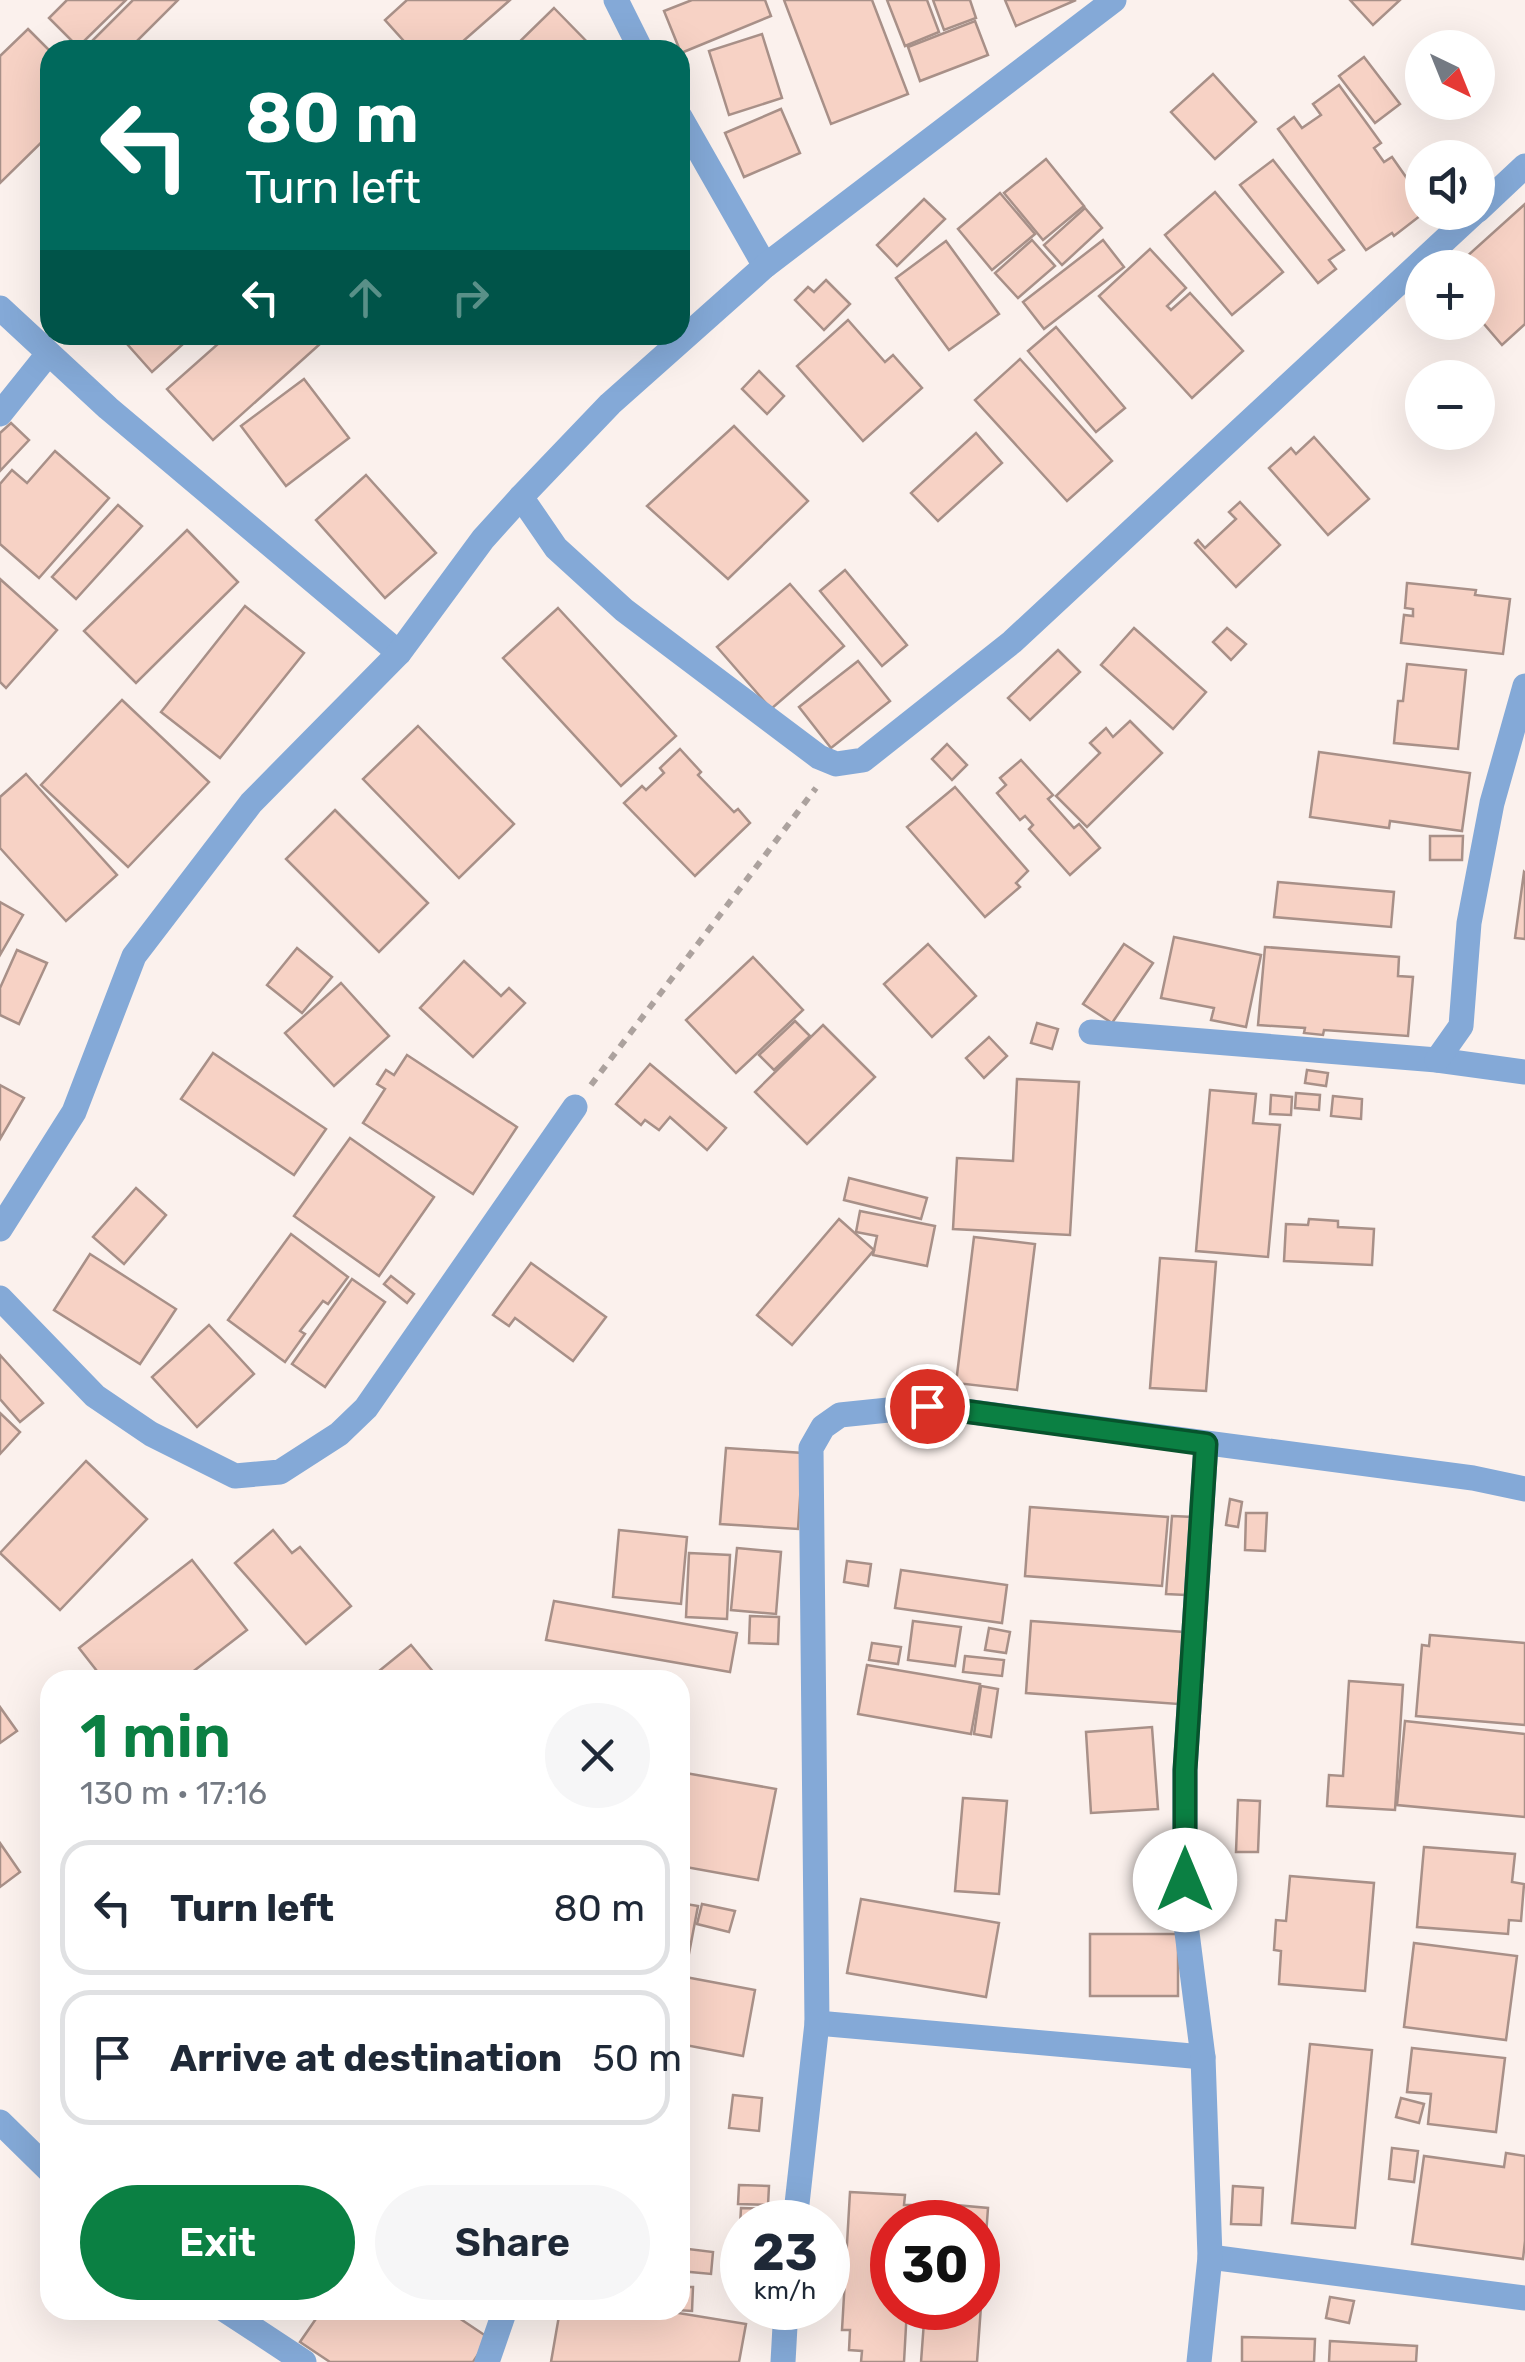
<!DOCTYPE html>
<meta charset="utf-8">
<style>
:root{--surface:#fff;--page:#f6f6f7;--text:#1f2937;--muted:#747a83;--line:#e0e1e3;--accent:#0b8043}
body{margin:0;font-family:Rubik,sans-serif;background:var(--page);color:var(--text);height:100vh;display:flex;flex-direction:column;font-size:38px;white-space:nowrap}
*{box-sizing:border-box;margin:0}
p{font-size:32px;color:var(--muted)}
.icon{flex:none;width:55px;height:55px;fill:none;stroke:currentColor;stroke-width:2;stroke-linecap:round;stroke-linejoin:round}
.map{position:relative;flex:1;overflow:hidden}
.side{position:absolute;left:40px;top:1670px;width:650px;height:650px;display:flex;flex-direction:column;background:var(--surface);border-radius:30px;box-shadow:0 10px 40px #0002}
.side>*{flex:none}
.top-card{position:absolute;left:40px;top:40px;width:650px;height:305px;border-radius:30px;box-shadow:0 10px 40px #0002;background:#00695c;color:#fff;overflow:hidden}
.needle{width:65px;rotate:137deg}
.fabs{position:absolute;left:1405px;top:30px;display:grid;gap:20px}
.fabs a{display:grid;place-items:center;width:90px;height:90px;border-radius:50%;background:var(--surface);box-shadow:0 10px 40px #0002;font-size:50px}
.speed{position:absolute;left:720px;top:2200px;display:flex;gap:20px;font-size:50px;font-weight:700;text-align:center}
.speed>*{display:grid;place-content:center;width:130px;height:130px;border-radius:50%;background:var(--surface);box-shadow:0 10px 40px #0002;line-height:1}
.speed small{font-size:25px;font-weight:400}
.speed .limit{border:15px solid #d22;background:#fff;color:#111}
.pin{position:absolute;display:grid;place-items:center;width:85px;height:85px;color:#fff;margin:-42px;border:5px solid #fff;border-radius:50%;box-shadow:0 2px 10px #0007}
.me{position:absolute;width:110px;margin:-55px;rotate:0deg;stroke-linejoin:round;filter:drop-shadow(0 0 8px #0008)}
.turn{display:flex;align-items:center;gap:35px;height:210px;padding:0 40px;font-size:45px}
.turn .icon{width:130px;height:130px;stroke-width:2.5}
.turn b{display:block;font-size:70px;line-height:85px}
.lanes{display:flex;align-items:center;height:95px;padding:0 40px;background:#0003;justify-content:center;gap:50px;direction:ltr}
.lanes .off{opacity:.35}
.round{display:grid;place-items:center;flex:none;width:105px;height:105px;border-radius:52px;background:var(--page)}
.head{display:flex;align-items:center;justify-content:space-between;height:170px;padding:0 40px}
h1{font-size:60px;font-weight:600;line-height:75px;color:var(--accent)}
.cta{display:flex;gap:20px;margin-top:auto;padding:20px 40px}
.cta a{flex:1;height:115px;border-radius:60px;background:var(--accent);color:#fff;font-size:40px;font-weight:600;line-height:115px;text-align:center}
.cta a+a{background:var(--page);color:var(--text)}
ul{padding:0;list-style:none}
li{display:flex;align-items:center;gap:30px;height:135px;margin:0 20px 15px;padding:0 20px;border:5px solid var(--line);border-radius:30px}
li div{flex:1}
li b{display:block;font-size:38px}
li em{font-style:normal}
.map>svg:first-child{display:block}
</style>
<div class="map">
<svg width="1525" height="2362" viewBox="0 0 1525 2362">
<rect width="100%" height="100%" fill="#fbf1ed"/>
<g fill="#f7d2c5" stroke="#a89088" stroke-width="2.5">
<path d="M67,0H126L78,47L49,18Z"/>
<path d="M133,0H178L128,50H83Z"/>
<path d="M407,0H510L453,50H412L385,20Z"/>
<path d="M692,0H765L771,16L681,53L664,11Z"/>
<path d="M784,0H872L908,94L831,124Z"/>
<path d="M887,0H927L939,32L905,46Z"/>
<path d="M933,0H970L976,18L944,30Z"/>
<path d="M1005,0H1076L1016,26Z"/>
<path d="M1350,0H1400L1373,25Z"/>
<path d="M554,8L595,50H511Z"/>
<path d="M975,21L988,55L920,81L908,47Z"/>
<path d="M28,29L50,51V134L0,183V56Z"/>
<path d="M762,34L782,98L729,115L709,51Z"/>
<path d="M1364,57L1400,104L1375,123L1339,76Z"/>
<path d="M1213,74L1256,122L1215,159L1171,112Z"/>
<path d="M1339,85L1381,143L1374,148L1384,162L1392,157L1422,200V212H1425L1394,236L1392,233L1366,250L1278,129L1294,117L1302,128L1321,115L1313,104Z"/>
<path d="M781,109L800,153L744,177L725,133Z"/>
<path d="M1046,159L1084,206L1043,240L1004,193Z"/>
<path d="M1273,160L1344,250L1329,260L1336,269L1318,283L1240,185Z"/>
<path d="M1215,192L1283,272L1232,315L1165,235Z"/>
<path d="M1000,193L1035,234L992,270L958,229Z"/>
<path d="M924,199L945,219L897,266L877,245Z"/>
<path d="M1525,204V324L1502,345L1478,317V268H1454Z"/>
<path d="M1085,208L1102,228L1062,265L1044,245Z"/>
<path d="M1032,240L1055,266L1018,298L995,273Z"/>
<path d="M1103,240L1124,267L1044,329L1023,302Z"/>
<path d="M946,241L999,314L949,350L896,278Z"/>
<path d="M1150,249L1186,288L1167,306L1171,310L1190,293L1243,351L1192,398L1099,296Z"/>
<path d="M826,280L850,304L824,330L795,300L808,287L814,292Z"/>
<path d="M848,320L885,362L893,355L922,388L863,441L797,366Z"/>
<path d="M1056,327L1125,408L1096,432L1028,351Z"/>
<path d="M119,335H193L152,372Z"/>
<path d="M228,335H330L213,440L167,389Z"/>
<path d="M1020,359L1112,461L1067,501L975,400Z"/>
<path d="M759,371L784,396L767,414L742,389Z"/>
<path d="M304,379L349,438L286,486L241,426Z"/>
<path d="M11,423L29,440L0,471V433Z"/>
<path d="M734,426L808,501L728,579L647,506Z"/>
<path d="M976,433L1002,463L938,521L911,493Z"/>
<path d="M1314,437L1369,499L1328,535L1269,468L1291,448L1296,454Z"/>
<path d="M55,451L109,498L39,578L0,544V484L12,470L27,483Z"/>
<path d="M366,475L436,553L385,598L316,520Z"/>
<path d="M1240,502L1280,545L1236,587L1195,543L1198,540L1205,548L1236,519L1229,512Z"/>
<path d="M118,505L142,526L76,599L52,577Z"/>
<path d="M187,530L238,582L136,683L84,631Z"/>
<path d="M845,570L907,645L882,666L820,591Z"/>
<path d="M0,579L57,630L6,688L0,682Z"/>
<path d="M1407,583L1476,590L1475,595L1510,599L1503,654L1401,643L1404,615L1413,616V609L1405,608Z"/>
<path d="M790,584L844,646L771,709L717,647Z"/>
<path d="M245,606L304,653L220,758L161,712Z"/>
<path d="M558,608L676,736L621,786L503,658Z"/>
<path d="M1134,628L1206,692L1173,729L1101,665Z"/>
<path d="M1227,628L1246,644L1231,660L1213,642Z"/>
<path d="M1058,650L1080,672L1030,720L1008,698Z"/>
<path d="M858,661L890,701L831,748L799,707Z"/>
<path d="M1407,664L1466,670L1458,749L1394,743L1398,701H1403Z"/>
<path d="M122,700L209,782L128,867L41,785Z"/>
<path d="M1130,721L1162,753L1087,827L1056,796L1100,753L1090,743L1106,728L1113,737Z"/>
<path d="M418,726L514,824L459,878L363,779Z"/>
<path d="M947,744L967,765L952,780L932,759Z"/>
<path d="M680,749L701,772L698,775L734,812L738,809L750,823L695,876L624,803L642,786L646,790L664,773L660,768Z"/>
<path d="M1319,752L1470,773L1462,831L1390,821L1389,828L1310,817Z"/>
<path d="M1021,760L1053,795L1048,799L1074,828L1079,824L1100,848L1070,875L1029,829L1033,825L1025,816L1020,820L997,793L1006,785L1000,778Z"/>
<path d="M26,774L117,875L66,921L0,848V797Z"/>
<path d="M955,787L1028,871L1016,883L1020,887L985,917L907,827Z"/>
<path d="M335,810L428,903L379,952L286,859Z"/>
<path d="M1430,836H1463L1462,860H1430Z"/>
<path d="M1524,872L1525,873V939L1515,938Z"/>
<path d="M1278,882L1394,892L1391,927L1274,917Z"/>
<path d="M0,902L23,915L0,955Z"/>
<path d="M1174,937L1261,955L1246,1027L1211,1020L1214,1008L1161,998Z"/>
<path d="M928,944L976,996L932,1037L884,984Z"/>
<path d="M1124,944L1153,963L1112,1023L1083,1004Z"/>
<path d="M1265,947L1399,957L1398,976L1413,977L1408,1036L1324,1030L1323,1035L1304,1033L1305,1028L1258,1025Z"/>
<path d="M297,948L332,977L302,1013L267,985Z"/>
<path d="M17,950L47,963L19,1024L0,1015V988Z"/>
<path d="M753,957L803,1010L736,1073L686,1020Z"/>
<path d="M464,961L501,996L509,988L525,1003L473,1057L420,1008Z"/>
<path d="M341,983L389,1036L334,1086L285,1033Z"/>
<path d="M795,1021L810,1036L774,1070L759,1055Z"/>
<path d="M1037,1023L1058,1029L1052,1049L1031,1043Z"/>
<path d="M823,1025L875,1077L807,1144L755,1092Z"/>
<path d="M989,1037L1007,1056L984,1078L966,1058Z"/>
<path d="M213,1053L326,1129L294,1175L181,1099Z"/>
<path d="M407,1055L517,1127L473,1194L363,1123L385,1089L377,1084L386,1070L394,1075Z"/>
<path d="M650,1064L726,1128L707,1150L670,1117L659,1130L645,1120L641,1125L616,1104Z"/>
<path d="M1307,1070L1328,1073L1326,1086L1305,1083Z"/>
<path d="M1017,1079L1079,1082L1070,1235L953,1229L957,1158L1013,1161Z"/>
<path d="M0,1085L24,1098L0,1139Z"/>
<path d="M1210,1090L1256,1094L1253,1123L1280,1125L1268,1257L1196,1251Z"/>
<path d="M1296,1093L1320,1095L1319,1110L1295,1108Z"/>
<path d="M1271,1095L1292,1097L1291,1115L1270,1114Z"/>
<path d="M1333,1096L1362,1099L1361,1119L1331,1116Z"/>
<path d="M350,1138L434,1197L379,1276L294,1216Z"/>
<path d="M849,1178L927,1198L921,1219L844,1200Z"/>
<path d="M136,1188L166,1215L124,1264L93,1237Z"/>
<path d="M860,1211L935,1226L927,1266L873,1255L877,1236L856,1232Z"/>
<path d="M839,1219L874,1250L792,1345L757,1315Z"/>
<path d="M1309,1219L1338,1221V1227L1374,1229L1372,1265L1284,1261L1286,1224L1308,1225Z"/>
<path d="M291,1234L348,1277L328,1304L323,1301L300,1331L305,1334L285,1362L228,1320Z"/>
<path d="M974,1237L1035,1244L1017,1390L956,1383Z"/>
<path d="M90,1254L176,1309L140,1364L54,1310Z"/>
<path d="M1160,1258L1216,1262L1206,1391L1150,1388Z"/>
<path d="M531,1263L606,1317L573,1361L515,1318L509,1326L493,1315Z"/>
<path d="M391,1276L414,1294L407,1303L384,1284Z"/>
<path d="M352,1279L385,1302L325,1387L292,1364Z"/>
<path d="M209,1325L254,1374L197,1427L152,1377Z"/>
<path d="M0,1355L43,1403L20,1422L0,1399Z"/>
<path d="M0,1413L20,1432L0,1454Z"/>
<path d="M726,1448L803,1453L798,1529L720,1524Z"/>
<path d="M86,1461L147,1519L60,1610L0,1553Z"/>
<path d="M1230,1499L1242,1502L1238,1527L1226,1525Z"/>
<path d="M1030,1507L1168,1517L1162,1586L1025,1576Z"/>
<path d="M1246,1513H1267L1265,1551L1245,1550Z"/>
<path d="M1172,1516L1193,1517L1186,1595L1166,1594Z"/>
<path d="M273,1530L292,1553L300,1547L351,1606L306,1644L235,1563Z"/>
<path d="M619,1530L687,1537L681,1604L613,1597Z"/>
<path d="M737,1548L781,1552L776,1614L731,1610Z"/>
<path d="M689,1553L730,1555L727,1619L686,1617Z"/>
<path d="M192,1560L247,1630L182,1680H104L79,1648Z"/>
<path d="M847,1561L871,1564L868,1586L844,1582Z"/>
<path d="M901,1570L1007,1585L1002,1623L895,1608Z"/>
<path d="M554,1601L737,1633L730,1672L546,1640Z"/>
<path d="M750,1616L779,1617L778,1644L749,1643Z"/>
<path d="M913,1621L961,1627L955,1666L908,1660Z"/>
<path d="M1031,1621L1184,1632L1178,1704L1026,1693Z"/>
<path d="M989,1628L1010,1632L1006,1653L985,1650Z"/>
<path d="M1430,1635L1525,1643V1725L1416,1716L1422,1645L1429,1646Z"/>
<path d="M872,1643L901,1647L898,1664L869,1660Z"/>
<path d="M411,1645L435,1674L427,1680H368Z"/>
<path d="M965,1656L1004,1660L1002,1676L963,1672Z"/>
<path d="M867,1665L980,1684L971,1734L858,1714Z"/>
<path d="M1349,1681L1403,1685L1395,1810L1327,1806L1329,1775L1343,1776Z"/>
<path d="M981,1686L998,1689L991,1737L974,1734Z"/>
<path d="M0,1707L17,1731L0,1743Z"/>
<path d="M1405,1721L1525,1734V1817L1397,1805Z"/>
<path d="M1152,1727L1158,1809L1091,1813L1086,1732Z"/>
<path d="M680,1772L776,1789L758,1880L680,1866Z"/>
<path d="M963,1798L1007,1801L999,1894L955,1891Z"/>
<path d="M1238,1800L1260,1801L1258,1852H1236Z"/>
<path d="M0,1843L20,1872L0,1887Z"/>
<path d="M1424,1847L1515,1854L1512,1882L1524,1884L1521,1921L1509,1920L1508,1934L1417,1927Z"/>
<path d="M1290,1876L1374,1883L1365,1991L1279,1984L1281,1951L1274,1950L1276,1920L1286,1921Z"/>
<path d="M861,1899L999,1923L986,1997L847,1973Z"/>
<path d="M680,1903L698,1906L687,1964L680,1963Z"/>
<path d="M702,1904L735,1911L729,1932L697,1924Z"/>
<rect x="1090" y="1934" width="88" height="62"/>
<path d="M1414,1943L1517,1956L1506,2040L1404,2027Z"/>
<path d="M680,1976L755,1990L743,2056L680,2044Z"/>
<path d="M1310,2044L1372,2050L1355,2228L1292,2223Z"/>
<path d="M1412,2048L1505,2058L1496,2132L1428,2124L1431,2094L1407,2092Z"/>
<path d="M733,2095L762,2098L759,2131L729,2128Z"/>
<path d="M1401,2098L1424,2104L1419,2123L1396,2117Z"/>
<path d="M1392,2148L1418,2151L1414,2182L1389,2179Z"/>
<path d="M1506,2153L1525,2156V2241L1523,2259L1412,2244L1424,2156L1504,2167Z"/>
<path d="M739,2185L769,2186L768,2205L738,2204Z"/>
<path d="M1233,2186L1263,2188L1261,2225L1231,2224Z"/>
<path d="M850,2192L905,2195L904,2205H913L912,2222H892V2308H907L904,2362H861L862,2351L849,2350L850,2330H842Z"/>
<path d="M933,2203L988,2208L977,2362H921L925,2308H978V2222H932Z"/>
<path d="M741,2208L768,2209V2222H742V2226H740Z"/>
<path d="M680,2248L713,2252L711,2274L680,2271Z"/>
<path d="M680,2287H693L692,2311L676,2310H680Z"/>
<path d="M1330,2297L1354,2301L1349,2323L1326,2318Z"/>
<path d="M322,2310H447L489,2338L473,2362H330L300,2342Z"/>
<path d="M560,2310H660L746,2324L739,2362H551Z"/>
<path d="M1242,2337L1315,2339L1314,2362H1242Z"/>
<path d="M1330,2341L1417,2346L1416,2362H1329Z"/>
</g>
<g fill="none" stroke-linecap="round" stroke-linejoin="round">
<path stroke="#aca29e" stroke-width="6" stroke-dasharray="8 8" stroke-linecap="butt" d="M591,1085L816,788"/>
<g stroke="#84a9d7" stroke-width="25">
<path d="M616,0L641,50"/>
<path d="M680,117L765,266"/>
<path d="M1478,210L1525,166"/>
<path d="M0,308L108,408L399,653"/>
<path d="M0,414L48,354"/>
<path d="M521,497L556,548L624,610L819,757L836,764L863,760L1012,642L1475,212"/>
<path d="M1091,1032L1437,1060L1525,1072"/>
<path d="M1437,1060L1461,1026L1469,923L1492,803L1525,686"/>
<path d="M0,1229L74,1112L134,956L251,803L399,653L483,539L521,497L610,404L765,266L1114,0"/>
<path d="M0,1298L95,1396L151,1434L235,1476L280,1472L339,1434L366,1408L575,1107"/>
<path d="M817,2023L1203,2057"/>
<path d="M0,2122L50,2171"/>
<path d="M795,2222L817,2023L811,1448L823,1427L840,1415L927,1406L1473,1478L1525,1489"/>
<path d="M1210,2257L1525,2298"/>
<path d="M225,2310L304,2362"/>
<path d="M487,2362L505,2310"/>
<path d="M783,2362L786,2308"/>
<path d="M1199,2362L1210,2257L1203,2057L1185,1917V1770L1206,1444"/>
</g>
</g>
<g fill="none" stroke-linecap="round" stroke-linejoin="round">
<defs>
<path id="route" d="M927,1406L1206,1444L1185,1770V1880"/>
</defs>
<use href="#route" stroke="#07532c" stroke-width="25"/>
<use href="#route" stroke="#0b8043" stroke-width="18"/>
</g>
</svg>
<div class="fabs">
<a><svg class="needle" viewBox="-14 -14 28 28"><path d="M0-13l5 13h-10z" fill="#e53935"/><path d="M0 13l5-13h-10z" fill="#747a83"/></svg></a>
<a><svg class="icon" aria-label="sound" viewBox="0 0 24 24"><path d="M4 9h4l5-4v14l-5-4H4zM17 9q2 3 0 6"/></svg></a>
<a>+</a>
<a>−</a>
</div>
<div class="speed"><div>23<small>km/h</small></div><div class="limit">30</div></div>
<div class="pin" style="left:927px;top:1406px;background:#d93025"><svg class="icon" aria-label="arrive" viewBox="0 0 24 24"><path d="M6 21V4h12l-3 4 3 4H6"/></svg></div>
<svg class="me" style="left:1185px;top:1880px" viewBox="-20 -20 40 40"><circle r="19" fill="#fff"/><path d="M0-13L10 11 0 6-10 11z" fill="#0b8043"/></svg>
<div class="top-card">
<div class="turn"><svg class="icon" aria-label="left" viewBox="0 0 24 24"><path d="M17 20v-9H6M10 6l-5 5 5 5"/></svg><div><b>80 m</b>Turn left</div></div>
<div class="lanes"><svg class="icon" aria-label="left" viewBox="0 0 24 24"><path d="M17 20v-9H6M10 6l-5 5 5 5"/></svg><svg class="icon off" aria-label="ahead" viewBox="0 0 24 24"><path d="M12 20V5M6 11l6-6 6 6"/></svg><svg class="icon off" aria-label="right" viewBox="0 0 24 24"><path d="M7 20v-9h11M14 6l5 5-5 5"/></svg></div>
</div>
<section class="side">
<div class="head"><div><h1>1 min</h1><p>130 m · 17:16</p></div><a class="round"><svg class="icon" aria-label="close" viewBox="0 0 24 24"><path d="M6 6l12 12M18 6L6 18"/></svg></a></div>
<ul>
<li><svg class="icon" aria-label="left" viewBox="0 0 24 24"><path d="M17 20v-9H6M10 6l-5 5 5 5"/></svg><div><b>Turn left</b></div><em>80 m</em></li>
<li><svg class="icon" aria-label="arrive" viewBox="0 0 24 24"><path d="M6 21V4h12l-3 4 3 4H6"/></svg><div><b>Arrive at destination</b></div><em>50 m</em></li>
</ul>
<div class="cta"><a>Exit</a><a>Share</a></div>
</section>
</div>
